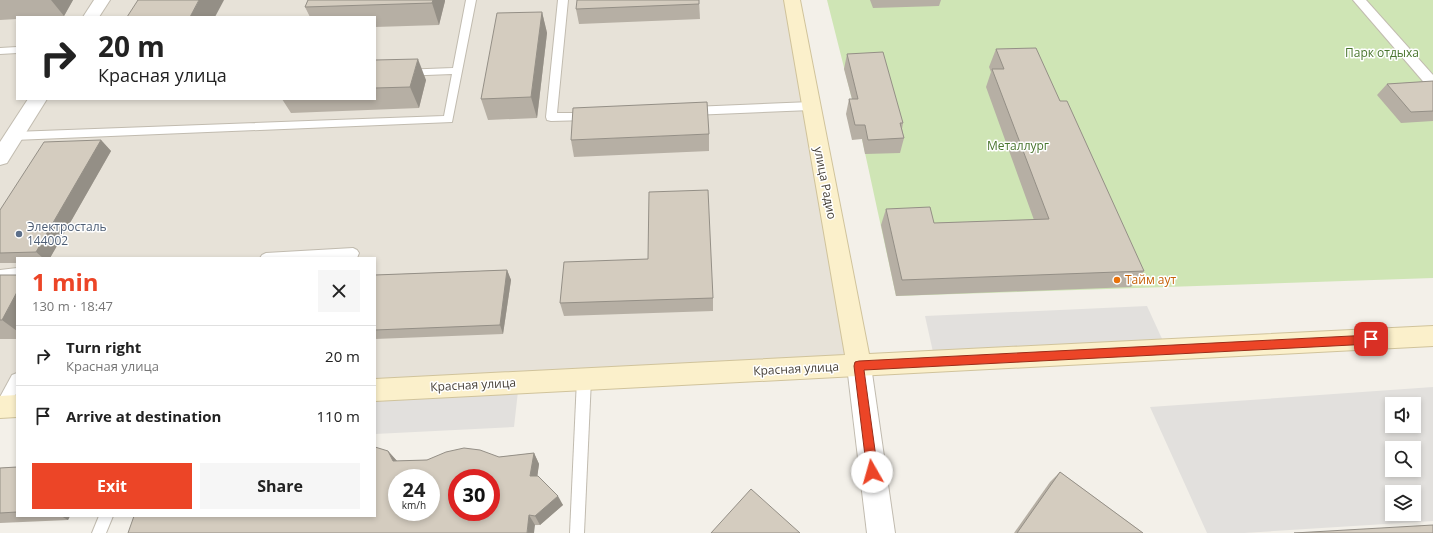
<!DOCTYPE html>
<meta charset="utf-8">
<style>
:root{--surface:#fff;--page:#f6f6f6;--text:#222;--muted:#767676;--line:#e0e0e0;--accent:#ec4527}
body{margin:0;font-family:"Open Sans",sans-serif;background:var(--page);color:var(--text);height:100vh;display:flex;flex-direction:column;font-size:15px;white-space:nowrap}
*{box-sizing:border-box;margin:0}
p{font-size:13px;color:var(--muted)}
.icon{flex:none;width:22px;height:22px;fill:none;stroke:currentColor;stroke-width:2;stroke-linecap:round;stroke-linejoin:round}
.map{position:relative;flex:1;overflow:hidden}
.panel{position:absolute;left:16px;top:257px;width:360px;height:260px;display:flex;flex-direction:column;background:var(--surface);border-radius:0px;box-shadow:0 2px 6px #0003}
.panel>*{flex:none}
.guide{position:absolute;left:16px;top:16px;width:360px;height:84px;border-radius:0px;box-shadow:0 2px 6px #0003;background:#fff;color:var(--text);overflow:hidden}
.tools{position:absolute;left:1385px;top:397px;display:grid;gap:8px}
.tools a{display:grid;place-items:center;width:36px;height:36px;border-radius:0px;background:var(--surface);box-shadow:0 2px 6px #0003;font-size:20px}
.speed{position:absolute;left:388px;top:469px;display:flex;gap:8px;font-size:20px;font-weight:700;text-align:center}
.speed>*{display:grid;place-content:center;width:52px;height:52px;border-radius:50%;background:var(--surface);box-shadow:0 2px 6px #0003;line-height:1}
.speed small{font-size:10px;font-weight:400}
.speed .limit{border:6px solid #d22;background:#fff;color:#111}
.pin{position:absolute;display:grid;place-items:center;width:34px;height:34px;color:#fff;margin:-17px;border-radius:8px;box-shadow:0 2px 6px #0006}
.me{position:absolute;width:44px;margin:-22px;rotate:353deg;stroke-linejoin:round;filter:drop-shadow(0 0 3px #0008)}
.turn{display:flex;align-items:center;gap:14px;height:84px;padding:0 16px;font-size:18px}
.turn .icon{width:52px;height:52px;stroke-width:2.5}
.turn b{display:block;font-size:28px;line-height:34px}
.round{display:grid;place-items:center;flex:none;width:42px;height:42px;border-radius:0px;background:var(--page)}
.summary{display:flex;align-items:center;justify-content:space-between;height:68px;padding:0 16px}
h1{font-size:24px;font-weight:700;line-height:30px;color:var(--accent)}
.primary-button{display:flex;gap:8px;margin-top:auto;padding:8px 16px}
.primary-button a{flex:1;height:46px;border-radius:0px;background:var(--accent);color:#fff;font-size:16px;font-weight:700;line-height:46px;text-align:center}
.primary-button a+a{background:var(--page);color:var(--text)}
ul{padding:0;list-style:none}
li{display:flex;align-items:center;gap:12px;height:60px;padding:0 16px;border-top:1px solid var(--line)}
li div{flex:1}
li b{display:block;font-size:15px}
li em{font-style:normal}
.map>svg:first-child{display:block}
</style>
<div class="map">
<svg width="1433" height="533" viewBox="0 0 1433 533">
<rect width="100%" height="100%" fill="#f3f0e9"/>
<path fill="#e7e2d8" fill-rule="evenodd" d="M0,0H792L859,366L375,390V258H17V406L0,407ZM17,17H375V99H17Z"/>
<path fill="#cfe5b5" d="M827,0H1433V278L896,296L862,139Z"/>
<g fill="#e2e0dd" fill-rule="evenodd">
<path d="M1147,306L1163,341L933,352L925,316Z"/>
<path d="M1433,387V521L1244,533H1207L1150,407ZM1392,404H1414V426H1392ZM1392,448H1414V470H1392ZM1392,492H1414V514H1392Z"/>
<path d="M518,391L514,427L375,434V398Z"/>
</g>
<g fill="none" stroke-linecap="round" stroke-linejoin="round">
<defs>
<g id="service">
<path d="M466,0H476L452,122L14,140L10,139L9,136L10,133L14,132L444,116L452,74L375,77V71L453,68Z"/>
<path d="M558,0H568L557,113H592L593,116L592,119L588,120L551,121L547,120L546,117Z"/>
<path d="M17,47V53L0,54V48Z"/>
<path d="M811,102L816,106L811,110L692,115L688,114L687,111L688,108L692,107Z"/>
<path d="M353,248L357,250L359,253L357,258H260L262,255L266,253Z"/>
<path d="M17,268V278L0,280V270Z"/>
<path d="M17,373V392L7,411L0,412V397L12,375Z"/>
<path d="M584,373L589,375L591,379L584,533H570L577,379L579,375Z"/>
<path d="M99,516H113L106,533H92Z"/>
</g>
<path id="pedestrian" d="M1353,0H1366L1433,75V89L1428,87Z"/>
<g id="minor">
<path d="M94,0H110L99,17H83Z"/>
<path d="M28,99H47L7,163L0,165V142Z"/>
<path d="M859,355L867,358L871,366L895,533H867L847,366L851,358Z"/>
</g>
<g id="secondary">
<path d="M784,0H800L869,354L1433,326V346L375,401V379L845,355Z"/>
<path d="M17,395V417L0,418V396Z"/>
</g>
</defs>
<use href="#service" stroke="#c1bbaf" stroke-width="2"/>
<use href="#pedestrian" stroke="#c1bbaf" stroke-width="2"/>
<use href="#minor" stroke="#c1bbaf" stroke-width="2"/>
<use href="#secondary" stroke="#d0c39b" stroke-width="2"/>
<use href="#service" fill="#fff" fill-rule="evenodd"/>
<use href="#pedestrian" fill="#fff" fill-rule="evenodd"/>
<use href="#minor" fill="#fff" fill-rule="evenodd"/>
<use href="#secondary" fill="#fbf0cb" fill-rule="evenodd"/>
</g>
<g fill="#b6afa4">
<path d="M0,0H73L64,16L41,17H17V19L0,20Z"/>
<path d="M308,0H445V1L439,25L375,27V17H310L305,7Z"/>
<path d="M699,0L700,19L579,24L576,9Z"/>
<path d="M870,0H941L939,6L873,8Z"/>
<path d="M542,12L547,33L537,118L488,120L481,99Z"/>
<path d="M996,49L1060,101L1144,271L1131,287L896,296L881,225L886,209L934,223L1034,220L986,87L991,72L989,67Z"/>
<path d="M847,54L903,123L902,129L904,138L900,153L865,154L862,139L852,140L846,114L849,99H852L844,69Z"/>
<path d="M375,60L426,80L419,108L291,113L282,99H375Z"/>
<path d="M1433,81V121L1401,123L1377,95L1387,84Z"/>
<path d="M709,134V151L574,157L571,140Z"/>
<path d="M101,140L111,151L50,258H17V263H0V210Z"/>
<path d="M648,259L713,298V311L564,316L560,303Z"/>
<path d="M507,270L511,280L503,334L375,339V275Z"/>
<rect x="0" y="275" width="17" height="64"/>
<path d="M388,451L397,461L499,457L534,453L539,464L537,476L563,505L540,525L128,533Z"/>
<path d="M17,467V516H70L68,520L0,523V468Z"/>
<path d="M1060,472L1143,533H1014L1050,482Z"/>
</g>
<g fill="#948f86">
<path d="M51,0H73L64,16Z"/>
<path d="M199,0H224L215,17H190Z"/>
<path d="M433,0H445V1L439,25L432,3Z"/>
<path d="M542,12L547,33L537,118L531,97Z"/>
<path d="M418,59L426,80L419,108L410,87Z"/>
<path d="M101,140L111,151L50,258H43L36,252Z"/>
<path d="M507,270L511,280L503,334L500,325Z"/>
<path d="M17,292V331L2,320Z"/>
<path d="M388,451L398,462L393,461Z"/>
<path d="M534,453L539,464L536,487L530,476Z"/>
<path d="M558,496L563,505L540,525L535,516Z"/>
<path d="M529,515L535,525L534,533H527Z"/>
<path d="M61,516H70L68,520Z"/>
</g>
<g fill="#d4ccbf" stroke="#948f86" fill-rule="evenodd">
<path d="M138,0H199L190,17H127Z"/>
<path d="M308,0H433L432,3L305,7Z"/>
<path d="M577,0H699V4L576,9Z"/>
<path d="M542,12L531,97L481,99L497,13Z"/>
<path d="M1036,48L1060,101H1067L1144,271L902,280L886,209L930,207L934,223L1049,219L992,69H1004L996,49Z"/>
<path d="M883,52L903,123H900L904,138L868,140L865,125H855L849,99H858L847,54Z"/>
<path d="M418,59L410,87L375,88V60Z"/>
<path d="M1433,81V111L1411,112L1387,84Z"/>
<path d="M707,102L709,134L571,140L573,108Z"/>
<path d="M101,140L36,252L0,253V210L44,142Z"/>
<path d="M708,190L713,298L560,303L564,262L648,259L649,192Z"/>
<path d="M507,270L500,325L375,330V275Z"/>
<path d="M0,275H17V292L2,320H0Z"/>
<path d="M375,447L388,451L393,461L427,460L446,452L464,448L480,450L499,457L534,453L530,476H538L558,496L535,516L529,515L527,533H128L134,516H375ZM397,478H431V512H397ZM457,478H491V512H457Z"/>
<path d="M17,467V512L0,513V468Z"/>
<path d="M1060,472L1143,533H1017Z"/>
<path d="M751,489L800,533H711Z"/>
<path d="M1433,525V533H1294Z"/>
</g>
<path fill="#ec4527" stroke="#992d19" d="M1371,335L1374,336L1376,339L1374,342L1371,344L864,370L878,472L876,475L872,477L869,475L867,472L854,366L855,362L859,361Z"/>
<circle fill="#5c6f8a" stroke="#fff" stroke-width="1.5" cx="19" cy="234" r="4"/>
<circle fill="#e8710a" stroke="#fff" stroke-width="1.5" cx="1117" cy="280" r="4"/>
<g text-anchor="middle" stroke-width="3" stroke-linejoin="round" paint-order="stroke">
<g font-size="12" fill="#49752e" stroke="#fff">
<text x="1382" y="57">Парк отдыха</text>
<text x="1018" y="150">Металлург</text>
</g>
<g font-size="12" fill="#474138" stroke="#fff">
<text transform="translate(825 183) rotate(79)" y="4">улица Радио</text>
<text transform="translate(796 369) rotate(-3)" y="4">Красная улица</text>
<text transform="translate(473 385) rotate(-3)" y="4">Красная улица</text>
</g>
<g font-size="12" fill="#4e5e75" stroke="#fff" text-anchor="start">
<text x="27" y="231">Электросталь<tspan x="27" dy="14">144002</tspan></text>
</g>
<g font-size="12" fill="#c56008" stroke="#fff" text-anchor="start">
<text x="1125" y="284">Тайм аут</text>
</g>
</g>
</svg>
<div class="tools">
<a><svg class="icon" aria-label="sound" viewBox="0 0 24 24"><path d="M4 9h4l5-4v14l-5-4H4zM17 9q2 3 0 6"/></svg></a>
<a><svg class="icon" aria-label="search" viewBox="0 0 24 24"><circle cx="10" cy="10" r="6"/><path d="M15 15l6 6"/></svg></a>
<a><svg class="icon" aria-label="layers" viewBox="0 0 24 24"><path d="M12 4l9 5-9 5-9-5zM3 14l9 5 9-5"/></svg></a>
</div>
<div class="speed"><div>24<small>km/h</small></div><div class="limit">30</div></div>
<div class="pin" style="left:1371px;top:339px;background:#d93025"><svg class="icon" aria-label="arrive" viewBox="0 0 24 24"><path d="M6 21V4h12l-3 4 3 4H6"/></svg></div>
<svg class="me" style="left:872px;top:472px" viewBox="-20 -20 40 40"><circle r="19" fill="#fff"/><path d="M0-13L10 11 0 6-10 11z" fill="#ec4527"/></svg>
<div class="guide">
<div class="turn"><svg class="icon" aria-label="right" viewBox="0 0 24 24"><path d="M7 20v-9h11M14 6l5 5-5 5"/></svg><div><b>20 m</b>Красная улица</div></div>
</div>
<section class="panel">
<div class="summary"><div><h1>1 min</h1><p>130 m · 18:47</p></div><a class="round"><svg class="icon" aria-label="close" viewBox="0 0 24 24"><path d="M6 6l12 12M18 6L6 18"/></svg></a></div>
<ul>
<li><svg class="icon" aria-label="right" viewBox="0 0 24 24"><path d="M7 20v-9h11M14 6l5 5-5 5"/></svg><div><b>Turn right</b><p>Красная улица</p></div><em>20 m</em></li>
<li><svg class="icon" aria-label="arrive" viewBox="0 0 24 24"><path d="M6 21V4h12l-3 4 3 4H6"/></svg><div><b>Arrive at destination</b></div><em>110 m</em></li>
</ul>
<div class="primary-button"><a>Exit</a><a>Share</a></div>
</section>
</div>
